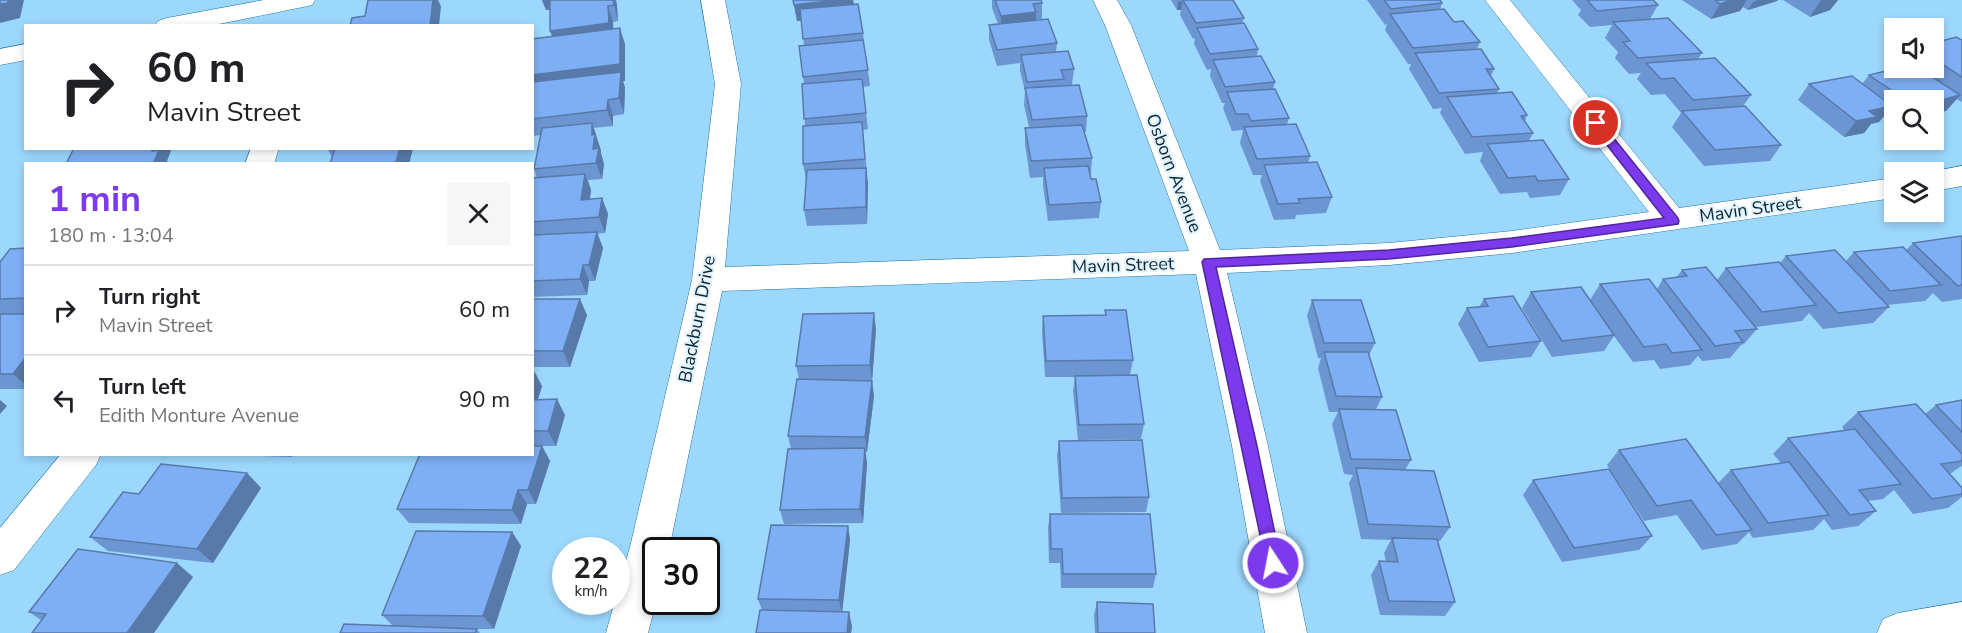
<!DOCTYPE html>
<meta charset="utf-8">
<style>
:root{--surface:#fff;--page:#f6f6f6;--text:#202124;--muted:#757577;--line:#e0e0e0;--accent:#7c3aed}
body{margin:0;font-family:"Nunito Sans",sans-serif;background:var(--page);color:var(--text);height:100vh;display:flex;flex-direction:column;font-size:22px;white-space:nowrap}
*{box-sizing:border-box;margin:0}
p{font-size:20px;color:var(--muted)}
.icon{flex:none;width:33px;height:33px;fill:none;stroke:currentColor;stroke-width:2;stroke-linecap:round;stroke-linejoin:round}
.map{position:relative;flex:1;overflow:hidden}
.sheet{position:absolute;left:24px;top:162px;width:510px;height:294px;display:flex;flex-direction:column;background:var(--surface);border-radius:0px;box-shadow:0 3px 9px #0003}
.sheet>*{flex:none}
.hud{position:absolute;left:24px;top:24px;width:510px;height:126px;border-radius:0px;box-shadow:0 3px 9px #0003;background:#fff;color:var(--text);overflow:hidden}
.fabs{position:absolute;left:1884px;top:18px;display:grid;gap:12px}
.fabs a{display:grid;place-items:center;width:60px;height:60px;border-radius:0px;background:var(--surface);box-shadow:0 3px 9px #0003;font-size:30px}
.speed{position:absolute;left:552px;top:537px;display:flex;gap:12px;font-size:30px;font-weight:700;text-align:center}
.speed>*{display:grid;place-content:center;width:78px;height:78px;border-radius:50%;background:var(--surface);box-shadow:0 3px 9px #0003;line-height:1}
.speed small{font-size:15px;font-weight:400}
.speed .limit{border:3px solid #111;border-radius:9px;background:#fff;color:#111}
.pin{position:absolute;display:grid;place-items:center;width:51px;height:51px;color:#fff;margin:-26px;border:3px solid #fff;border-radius:50%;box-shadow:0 2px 6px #0007}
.me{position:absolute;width:66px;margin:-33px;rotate:349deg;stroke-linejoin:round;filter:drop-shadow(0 0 4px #0008)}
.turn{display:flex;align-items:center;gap:21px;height:126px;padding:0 24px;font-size:27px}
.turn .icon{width:78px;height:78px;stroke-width:2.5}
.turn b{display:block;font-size:42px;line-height:51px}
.round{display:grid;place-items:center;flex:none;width:63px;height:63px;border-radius:0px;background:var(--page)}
.summary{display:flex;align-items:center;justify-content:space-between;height:102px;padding:0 24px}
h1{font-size:36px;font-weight:700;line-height:45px;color:var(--accent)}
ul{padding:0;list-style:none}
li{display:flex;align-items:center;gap:18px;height:90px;padding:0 24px;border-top:2px solid var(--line)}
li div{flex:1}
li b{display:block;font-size:22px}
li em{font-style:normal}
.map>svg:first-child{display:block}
</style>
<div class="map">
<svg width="1962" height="633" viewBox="0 0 1962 633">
<rect width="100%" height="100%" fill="#9cd8fe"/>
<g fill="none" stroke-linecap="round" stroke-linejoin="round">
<defs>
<g id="street">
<path d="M264,0H315L312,5L303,7L209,26H155L158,21L167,18Z"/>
<path d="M701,0H725L741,84L725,267L1189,251L1105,25L1093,0H1117L1131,25L1220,250L1389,243L1512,231L1649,212L1485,0H1510L1679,208L1894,178V198L1512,253L1389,265L1227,273L1268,446L1307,633H1265L1232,446L1196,274L722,291L669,550H656V602L648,633H606L631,543L692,280L715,84Z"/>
<path d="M26,44V60L0,65V49Z"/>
<path d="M251,148H279L274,164H245Z"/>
<path d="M1962,166V186L1934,191V172H1929Z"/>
<path d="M61,454H101L96,465L14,570L0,575V528Z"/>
<path d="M1962,602V633H1877L1883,619L1898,613Z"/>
</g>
</defs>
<use href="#street" stroke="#2575a0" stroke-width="1"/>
<use href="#street" fill="#fff" fill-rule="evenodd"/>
</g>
<g fill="#6c96d2">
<path d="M542,0H616L617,6L618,21L613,22V29L625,44V81H623L625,88L624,114L613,116V126L594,128L604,164L602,179L588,180L591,190L590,199L602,198L608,214L605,233L597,234L603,248L595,281H589L587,295L532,297V178H537L534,169L541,135L532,136V39L552,36L550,10H546Z"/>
<path d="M793,0H853L863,33L870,86L863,87L868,129L863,130L868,184L867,224L807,226L804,210L806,180L803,164L805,126L804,84L799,46H804L802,21H797Z"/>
<path d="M992,0H1041L1042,3V19H1036L1057,43L1056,52L1074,69L1072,85L1087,116L1086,132H1084L1092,158L1091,174H1090L1091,179L1101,202L1099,218L1048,221L1043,185V177L1030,178L1025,144V128L1029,127L1024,105L1025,91L1020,71V63L997,66L989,40V25L998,24L992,8Z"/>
<path d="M1171,0H1233L1244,18L1242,24L1258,49L1257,56L1275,82L1273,89L1289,118L1287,124L1310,156L1308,163L1332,197L1326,213L1296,215L1295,219L1274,220L1260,181L1262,175H1253L1240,143L1243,130L1232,131L1223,108L1225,103H1222L1210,76L1211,69L1207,70L1194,44L1195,38L1193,39L1180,15L1181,10H1177Z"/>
<path d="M1367,0H1440L1442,3L1440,10L1480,42L1477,49L1494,69L1491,76L1499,89L1497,93L1527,115L1525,121L1533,133L1529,141L1569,179L1560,195L1530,198L1527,192L1500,194L1480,161L1483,152L1465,154L1440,113L1442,108L1433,109L1409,69L1411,64H1408L1385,30L1387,24L1385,25Z"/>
<path d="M1572,0H1653L1658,5L1650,19L1702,53L1698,59L1751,95L1743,106L1781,145L1770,161L1704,166L1672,127L1681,113L1665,94L1651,95L1637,79L1641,73L1629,74L1615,58L1618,52L1605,38L1612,25L1590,27L1578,15L1581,10Z"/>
<path d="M1682,0H1778L1777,1L1748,10L1743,7L1740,11L1711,19Z"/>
<path d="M1783,0H1838L1830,10L1810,17Z"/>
<path d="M1962,40V102L1957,99L1946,111L1934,100H1894V118L1887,113L1879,122L1871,124L1864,133L1844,137L1798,100L1809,84H1862L1869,75L1898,68H1934V43Z"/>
<path d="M327,148H413L409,164H330L332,157Z"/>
<path d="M1962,237V299L1942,302L1933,293L1925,301L1887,305L1889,307L1873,323L1823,329L1809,313L1802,321L1756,327L1757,329L1744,344L1741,345L1730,358L1702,361L1698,356L1690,365L1660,369L1654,360L1633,362L1614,336L1604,351L1552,357L1522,308L1531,292L1590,300L1600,284L1657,289L1663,279L1676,278L1682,270L1717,280L1726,268L1780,263L1786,256L1846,261L1854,252L1906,250L1913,243Z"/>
<path d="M26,248V389H0V262Z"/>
<path d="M532,299L587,315L570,367H532Z"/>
<path d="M1484,299L1541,341L1531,357L1479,362L1458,324L1467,308L1479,307Z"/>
<path d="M1312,300L1375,343L1369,355L1382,397L1376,409L1411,460L1405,470L1450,527L1440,541H1437L1455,602L1445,616L1380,615L1371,575L1379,561H1386L1384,553L1391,540L1361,539L1349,483L1353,475L1344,474L1332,424L1338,412H1329L1318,368L1321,358H1318L1307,316Z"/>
<path d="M1105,310L1133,360L1130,375L1144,424L1141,439L1078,440L1073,391L1075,377H1045L1042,332L1043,316L1105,315Z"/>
<path d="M876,329L872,381L874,396L867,452H865L867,463L863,523L784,524L780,510L791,449L788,436L799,379L796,366Z"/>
<path d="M532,371H534L542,386L538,399L565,415L556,446H537H542L550,461L536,504H527L521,524L409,523L397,509L532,454Z"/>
<path d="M1962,400V467L1961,466L1950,474L1962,488V497L1948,508L1913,514L1894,490L1883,499L1868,501L1876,511L1858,526L1832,530L1824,519L1813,530L1753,538L1749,532L1737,544L1702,550L1677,515L1644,521L1607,465L1619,450L1718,483L1731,470L1781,463L1773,454L1788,438L1844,430L1842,427L1858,412L1925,414L1936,405Z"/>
<path d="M1059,441L1149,497L1146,512L1061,513L1057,456Z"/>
<path d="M209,454H294L292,457Z"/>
<path d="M247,473L261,488L213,563L108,551L90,537L139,494Z"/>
<path d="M1533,480L1652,536L1639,550L1562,562L1523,495Z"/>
<path d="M1050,514L1156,574L1153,588H1061L1060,563H1049L1048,528Z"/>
<path d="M848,526L850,540L842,612L852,626L851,633H756L762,610L758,599Z"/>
<path d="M512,532L521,546L494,629H464H477L480,633H340L393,626L382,615Z"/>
<path d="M193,577L41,620L29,612Z"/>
<path d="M1097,602L1155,633H1095L1094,615Z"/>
</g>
<g fill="#587aab">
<path d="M8,0H24L20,18L0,23V4Z"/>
<path d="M433,0H438L441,6L439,26H424Z"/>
<path d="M542,0H616L617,6L618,21L614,5L613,0L546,10Z"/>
<path d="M837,0H853L855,14L797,21L794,5Z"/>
<path d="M1733,0H1747L1740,11L1711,19L1720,4Z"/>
<path d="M1758,0H1778L1777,1L1748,10L1753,2Z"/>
<path d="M1822,0H1838L1830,10L1810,17L1820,1Z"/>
<path d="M1183,1L1181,10H1177L1178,2Z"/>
<path d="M608,6L613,22L614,39L556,47L550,31Z"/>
<path d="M1036,12V28L1001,32V16Z"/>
<path d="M620,28L625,44V81H623L625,88L624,114L619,98L532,92V75Z"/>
<path d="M1960,95L1946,111L1934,114V102Z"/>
<path d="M608,100L613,116V126L607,110Z"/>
<path d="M1892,106L1879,122L1871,124L1864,133L1844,137L1856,121L1869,111Z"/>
<path d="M862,122L866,174V168L868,184L867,224L866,207V174Z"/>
<path d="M592,123L601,150V153L604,164L602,179L596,163L592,135Z"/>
<path d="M153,148H172L167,161L169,164H153L152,151Z"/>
<path d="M400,148H413L409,164H397L396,162Z"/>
<path d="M585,174L591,190L587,216L581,200Z"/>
<path d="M602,198L608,214L605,233L599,217Z"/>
<path d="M597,232L603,248L595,281L589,265Z"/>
<path d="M583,265L589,281L587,295L580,279Z"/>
<path d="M580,299L587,315L570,367L563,351Z"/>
<path d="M874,313L876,329L872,381L870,365Z"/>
<path d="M26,357V385L13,374Z"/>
<path d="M534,371L542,386L533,415L532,375Z"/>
<path d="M872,381L874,396L867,452L865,437Z"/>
<path d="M557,399L565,415L556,446L548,431Z"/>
<path d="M0,400L7,406L0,414Z"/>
<path d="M542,446L550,461L536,504L528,490Z"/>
<path d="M865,448L867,463L863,523L860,509Z"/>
<path d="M247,473L261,488L213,563L197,549Z"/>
<path d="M518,490L527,504L521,524L512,510Z"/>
<path d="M848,526L850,540L842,614L839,600Z"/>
<path d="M512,532L521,546L494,629L483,616Z"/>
<path d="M177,563L193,577L154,633H127Z"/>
<path d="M849,612L852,626L851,633H847Z"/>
</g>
<g fill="#7eaff4" stroke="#587aab" stroke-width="1.5">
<path d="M0,0H8V3L0,4Z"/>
<path d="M368,0H433L430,25L424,26H350L352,18L365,16Z"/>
<path d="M550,0H613L614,5L608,6L609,23L550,31Z"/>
<path d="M793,0H837L794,5Z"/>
<path d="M995,0H1041L1042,3L1033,4L1036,12L1001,16Z"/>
<path d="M1183,0H1233L1244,18L1196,23Z"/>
<path d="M1384,0H1440L1442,3L1391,9Z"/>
<path d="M1587,0H1653L1658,5L1597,11Z"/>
<path d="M1715,0H1733L1720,4Z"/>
<path d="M858,4L863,33L803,39L800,9Z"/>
<path d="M1444,9L1454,22L1463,21L1480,42L1413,48L1390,14Z"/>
<path d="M1668,18L1702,53L1638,58L1623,42L1630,41L1613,22Z"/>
<path d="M1048,19L1057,43L997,50L989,25Z"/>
<path d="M1244,23L1258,49L1210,54L1197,28Z"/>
<path d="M620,28V64L532,75V39Z"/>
<path d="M1956,37L1962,40V77L1934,59V43Z"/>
<path d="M863,40L868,70L803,77L799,46Z"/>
<path d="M1481,49L1494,69H1486L1499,89L1439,93L1415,53Z"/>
<path d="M1068,51L1074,69L1061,70L1064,79L1027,82L1021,55Z"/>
<path d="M1261,56L1275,82L1225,87L1213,60Z"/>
<path d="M1715,58L1751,95L1693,100L1674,78L1661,79L1646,63Z"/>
<path d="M1898,68H1919L1960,95L1934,102V100H1906L1869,75Z"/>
<path d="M621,72L619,98L608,100L607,110L532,119V82Z"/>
<path d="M1852,76L1892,106L1869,111L1877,117L1856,121L1809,84Z"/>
<path d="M862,79L866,113L804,119L802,84Z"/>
<path d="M1079,85L1087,116L1032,120L1025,88Z"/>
<path d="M1275,89L1289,118L1251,121L1248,114H1236L1227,92Z"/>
<path d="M1512,92L1527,115L1521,116L1533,133L1472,137L1447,97Z"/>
<path d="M1745,106L1781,145L1715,150L1682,111Z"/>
<path d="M862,122L865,159L803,164V126Z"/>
<path d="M592,123V135L595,134L593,149L599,148L596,163L534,169L542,128Z"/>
<path d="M1296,124L1310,156L1257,159L1244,127Z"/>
<path d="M1082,125L1092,158L1031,161L1025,128Z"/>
<path d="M1543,140L1569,179L1538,181L1535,176L1508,178L1487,144Z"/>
<path d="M74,148H153L152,151L159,150L153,164H66Z"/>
<path d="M335,148H400L396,162L384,164H330Z"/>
<path d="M1317,162L1332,197L1298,199L1300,203L1278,204L1264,165Z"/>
<path d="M1088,166L1091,179H1096L1101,202L1049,205L1044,168Z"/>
<path d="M866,168V207L804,210L807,170Z"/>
<path d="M585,174L581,200L602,198L599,217L532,222V178Z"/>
<path d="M597,232L589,265H583L580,279L532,281V235Z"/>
<path d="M1961,236L1962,237V285L1958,286L1913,243Z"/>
<path d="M1903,247L1941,285L1890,291L1854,252Z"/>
<path d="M26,248V298L0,299V262L10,249Z"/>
<path d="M1835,250L1889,307L1838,313L1786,256Z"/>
<path d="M1779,262L1816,305L1762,312L1726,268Z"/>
<path d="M1706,267L1757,329L1735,331L1743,342L1715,346L1663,279L1687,276L1682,270Z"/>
<path d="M1649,279L1702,350L1672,353L1666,344L1644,347L1600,284Z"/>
<path d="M1581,287L1614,335L1562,341L1531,292Z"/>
<path d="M1513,296L1541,341L1488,347L1467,308L1488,306L1484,299Z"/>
<path d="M532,299H580L563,351H532Z"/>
<path d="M1312,300H1361L1375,343H1324Z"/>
<path d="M1105,310H1126L1133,360L1046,361L1043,316L1106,315Z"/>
<path d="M874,313L870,365L796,366L803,314Z"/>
<path d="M0,314H26V357L13,374H0Z"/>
<path d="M1324,352H1368L1382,397L1336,396Z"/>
<path d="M1137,375L1144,424L1079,425L1075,376Z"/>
<path d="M797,379L872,381L865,437L788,436Z"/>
<path d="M557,399L548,431H532V400Z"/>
<path d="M1962,400V432L1936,405Z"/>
<path d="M1916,404L1962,454V461L1941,464L1962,488V494L1932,499L1858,412Z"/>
<path d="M1339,409L1396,410L1411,460L1351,459Z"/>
<path d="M1855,429L1901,484L1859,490L1876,511L1850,515L1788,438Z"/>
<path d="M1686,439L1752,530L1716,535L1691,500L1657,506L1619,450Z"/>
<path d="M1142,440L1149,497L1062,498L1059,441Z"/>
<path d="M532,446H542L528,490H518L512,510L397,509L420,454H532Z"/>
<path d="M865,448L860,509L780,510L788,449Z"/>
<path d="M1789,462L1829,515L1768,523L1731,470Z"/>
<path d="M161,464L247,473L197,549L90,537L123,492L139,494Z"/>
<path d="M1356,468L1434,471L1450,527L1368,524Z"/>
<path d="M1609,469L1652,536L1574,548L1533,480Z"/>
<path d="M1050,514H1150L1156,574H1063L1062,549H1051Z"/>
<path d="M771,525L848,526L839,600L758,599Z"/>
<path d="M416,531L512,532L483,616L382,615Z"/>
<path d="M1392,538L1437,539L1455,602L1389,601L1379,561L1398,562Z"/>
<path d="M78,549L177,563L127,633H32L46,614L29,612Z"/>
<path d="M1097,602L1153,604L1155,633H1098Z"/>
<path d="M760,610L849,612L847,633H756Z"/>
<path d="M344,624L477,629L475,633H340Z"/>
</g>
<path fill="#7c3aed" stroke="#51269a" stroke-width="1.5" d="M1596,120L1600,121L1678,218L1679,221L1678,224L1512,247L1389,259L1216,267L1257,446L1281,563L1278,568L1273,570L1267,568L1202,262L1204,259L1389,250L1512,238L1664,218L1592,126L1590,123Z"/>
<g text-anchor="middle" stroke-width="4.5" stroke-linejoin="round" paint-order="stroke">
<g font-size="18" fill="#052739" stroke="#e4f3fc">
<text transform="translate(1174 173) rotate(69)" y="6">Osborn Avenue</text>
<text transform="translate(1750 209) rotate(-8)" y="6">Mavin Street</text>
<text transform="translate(1123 265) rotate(-2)" y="6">Mavin Street</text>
<text transform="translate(697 319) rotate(-79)" y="6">Blackburn Drive</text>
</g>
</g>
</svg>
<div class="fabs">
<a><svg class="icon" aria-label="sound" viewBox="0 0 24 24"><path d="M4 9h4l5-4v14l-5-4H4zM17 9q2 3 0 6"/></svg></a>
<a><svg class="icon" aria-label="search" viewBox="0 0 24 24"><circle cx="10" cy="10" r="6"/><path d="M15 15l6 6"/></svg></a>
<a><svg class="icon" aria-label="layers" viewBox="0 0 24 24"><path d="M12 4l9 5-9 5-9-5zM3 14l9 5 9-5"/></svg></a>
</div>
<div class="speed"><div>22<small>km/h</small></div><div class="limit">30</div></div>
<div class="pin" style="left:1596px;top:123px;background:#d93025"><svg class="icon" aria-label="arrive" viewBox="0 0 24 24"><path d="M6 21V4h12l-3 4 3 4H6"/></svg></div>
<svg class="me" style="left:1273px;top:563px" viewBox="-20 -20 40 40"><circle r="17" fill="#7c3aed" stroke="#fff" stroke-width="3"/><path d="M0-11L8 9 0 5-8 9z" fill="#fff"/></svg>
<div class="hud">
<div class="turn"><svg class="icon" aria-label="right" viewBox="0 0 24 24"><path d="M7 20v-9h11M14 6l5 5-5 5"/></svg><div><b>60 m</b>Mavin Street</div></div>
</div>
<section class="sheet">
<div class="summary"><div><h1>1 min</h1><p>180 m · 13:04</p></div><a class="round"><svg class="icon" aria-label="close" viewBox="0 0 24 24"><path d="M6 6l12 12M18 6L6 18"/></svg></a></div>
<ul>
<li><svg class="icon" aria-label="right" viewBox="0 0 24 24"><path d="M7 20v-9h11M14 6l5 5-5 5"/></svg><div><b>Turn right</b><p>Mavin Street</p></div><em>60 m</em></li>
<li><svg class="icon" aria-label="left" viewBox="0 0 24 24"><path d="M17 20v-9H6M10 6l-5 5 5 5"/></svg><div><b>Turn left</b><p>Edith Monture Avenue</p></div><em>90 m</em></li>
</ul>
</section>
</div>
